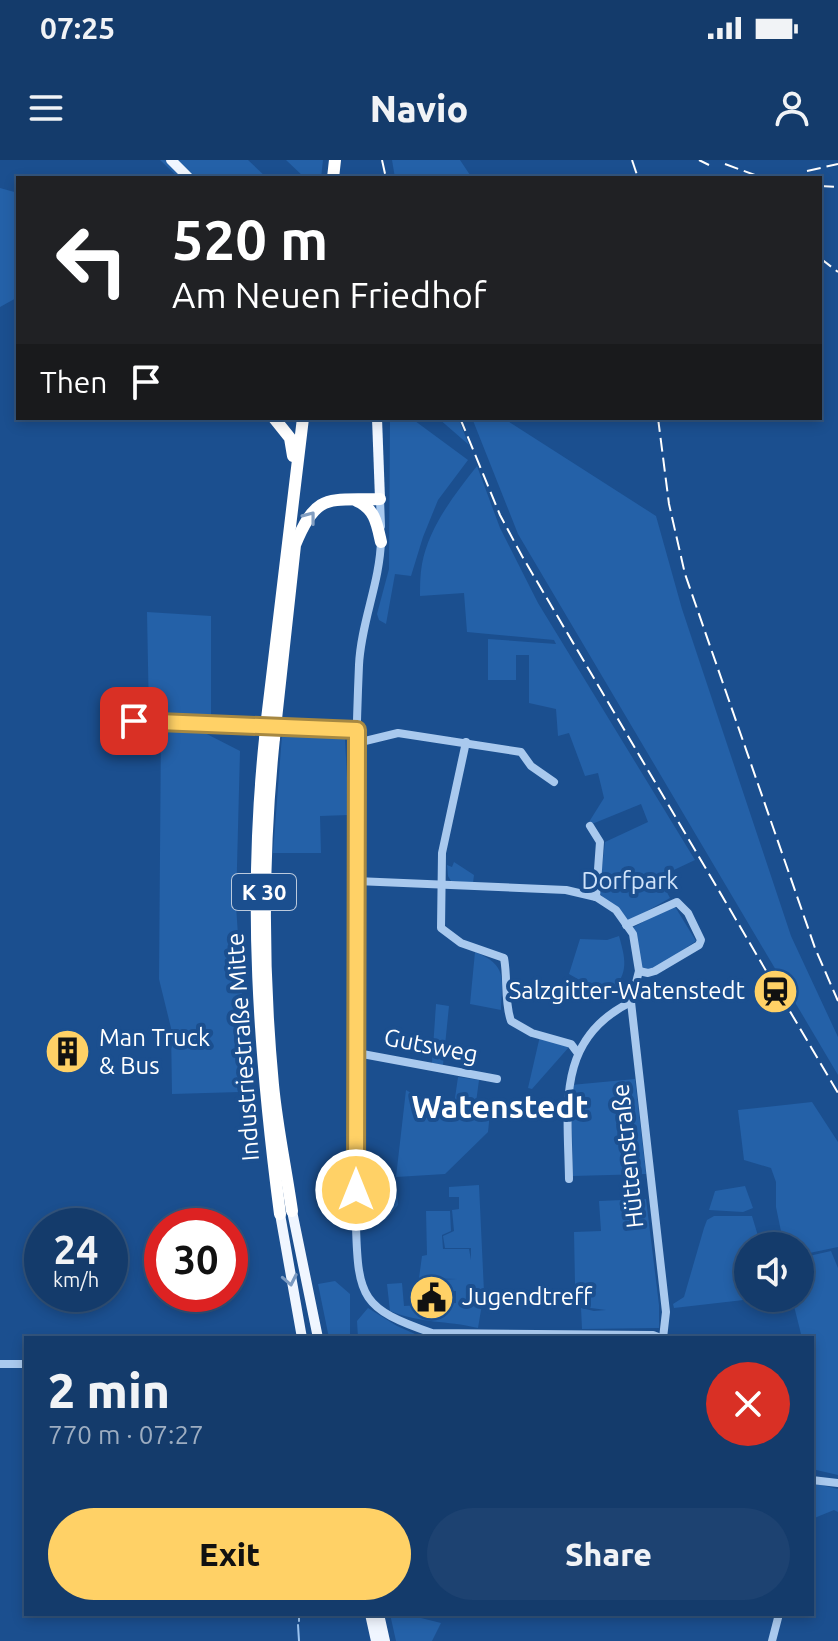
<!DOCTYPE html>
<meta charset="utf-8">
<style>
:root{--surface:#143b6b;--page:#1d4271;--text:#f1f3f6;--muted:#9dadc1;--line:#33557e;--accent:#ffd166}
body{margin:0;font-family:Ubuntu,sans-serif;background:var(--page);color:var(--text);height:100vh;display:flex;flex-direction:column;font-size:30px;white-space:nowrap}
*{box-sizing:border-box;margin:0}
p{font-size:26px;color:var(--muted)}
.icon{flex:none;width:44px;height:44px;fill:none;stroke:currentColor;stroke-width:2;stroke-linecap:round;stroke-linejoin:round}
.map{position:relative;flex:1;overflow:hidden}
.sheet{position:absolute;left:24px;top:1176px;width:790px;height:280px;display:flex;flex-direction:column;background:var(--surface);border-radius:0px;box-shadow:0 4px 12px #0003,0 0 0 2px var(--line)}
.sheet>*{flex:none}
.banner{position:absolute;left:16px;top:16px;width:806px;height:244px;border-radius:0px;box-shadow:0 4px 12px #0003,0 0 0 2px var(--line);background:#202124;color:#fff;overflow:hidden}
.buttons{position:absolute;left:734px;top:1072px;display:grid;gap:16px}
.buttons a{display:grid;place-items:center;width:80px;height:80px;border-radius:50%;background:var(--surface);box-shadow:0 4px 12px #0003,0 0 0 2px var(--line);font-size:40px}
.speed{position:absolute;left:24px;top:1048px;display:flex;gap:16px;font-size:40px;font-weight:700;text-align:center}
.speed>*{display:grid;place-content:center;width:104px;height:104px;border-radius:50%;background:var(--surface);box-shadow:0 4px 12px #0003,0 0 0 2px var(--line);line-height:1}
.speed small{font-size:20px;font-weight:400}
.speed .limit{border:12px solid #d22;background:#fff;color:#111}
.pin{position:absolute;display:grid;place-items:center;width:68px;height:68px;color:#fff;margin:-34px;border-radius:16px;box-shadow:0 4px 12px #0006}
.me{position:absolute;width:88px;margin:-44px;rotate:0deg;stroke-linejoin:round;filter:drop-shadow(0 0 6px #0008)}
.turn{display:flex;align-items:center;gap:28px;height:168px;padding:0 24px;font-size:36px}
.turn .icon{width:104px;height:104px;stroke-width:2.5}
.turn b{display:block;font-size:56px;line-height:68px}
.then{display:flex;align-items:center;height:76px;padding:0 24px;background:#0003;gap:16px;font-size:30px}
.round{display:grid;place-items:center;flex:none;width:84px;height:84px;border-radius:42px;background:var(--page)}
.head{display:flex;align-items:center;justify-content:space-between;height:136px;padding:0 24px}
h1{font-size:48px;font-weight:800;line-height:60px}
.button{display:flex;gap:16px;margin-top:auto;padding:16px 24px}
.button a{flex:1;height:92px;border-radius:48px;background:var(--accent);color:#111;font-size:32px;font-weight:800;line-height:92px;text-align:center}
.button a+a{background:var(--page);color:var(--text)}
.status{display:flex;justify-content:space-between;align-items:center;height:56px;padding:0 40px;background:var(--surface);direction:ltr}
.status svg{height:22px;fill:currentColor}
header{display:flex;justify-content:space-between;align-items:center;height:104px;padding:0 24px;background:var(--surface);font-size:36px;font-weight:800}
.map>svg:first-child{display:block}
</style>
<div class="status"><b>07:25</b><svg viewBox="0 0 49 12"><path d="M0 12V9h3v3zM5 12V6h3v6zM10 12V3h3v9zM15 12V0h3v12zM26 1h20v11H26zM47 4h2v5h-2z"/></svg></div>
<header><svg class="icon" aria-label="menu" viewBox="0 0 24 24"><path d="M4 6h16M4 12h16M4 18h16"/></svg>Navio<svg class="icon" aria-label="person" viewBox="0 0 24 24"><circle cx="12" cy="8" r="4"/><path d="M4 21q1-7 8-7t8 7"/></svg></header>
<div class="map">
<svg width="838" height="1481" viewBox="0 0 838 1481">
<rect width="100%" height="100%" fill="#1b4f8f"/>
<g fill="#2461a8">
<path d="M160,0H248L267,18H179Z"/>
<path d="M286,0H323L321,18H305Z"/>
<path d="M392,0H460L472,18H395Z"/>
<path d="M0,28L18,33V137L0,147Z"/>
<path d="M390,258H411L468,300L438,340L423,377L411,416L395,414L386,464L379,460L377,454L389,409Z"/>
<path d="M438,258H458L469,285Z"/>
<path d="M472,258H503L656,356L682,449L791,776L838,877V915L518,374Z"/>
<path d="M477,306L500,368L538,443L695,700L659,717L670,738L628,762L599,733L605,682L648,662L641,644L592,664L589,662L604,638L598,613L585,616L569,573L558,576L556,549L529,543V495H516V520H488V479L556,484L554,480L467,472L464,433L420,436C420,426 420,415 422,404C429,367 454,335 477,306Z"/>
<path d="M147,452L211,456V560L149,557Z"/>
<path d="M161,567L199,570L240,591L236,745L248,927L240,932L172,934L171,868L159,819Z"/>
<path d="M282,575L345,579L349,655L320,656L321,693H273Z"/>
<path d="M454,702L474,715L473,723L451,721L448,716L447,705L452,707Z"/>
<path d="M674,745L696,781L655,809L641,810L632,768Z"/>
<path d="M619,776C627,804 628,814 608,836L569,814L580,779L607,780Z"/>
<path d="M475,792C508,805 502,819 501,850L470,844Z"/>
<path d="M436,844L449,846L443,905L432,903Z"/>
<path d="M540,876L569,887L532,929L528,928Z"/>
<path d="M458,917L479,920L475,950L490,953L488,972L445,1014L396,1017L406,930L421,939L454,945Z"/>
<path d="M635,919L646,1014L573,1016L571,925Z"/>
<path d="M812,942L838,982V1087L800,1095V1086H784L776,1047V1022L771,1008L744,1000L738,950Z"/>
<path d="M479,1025L484,1132L478,1168C445,1160 423,1164 390,1151L387,1124L402,1123L404,1146L456,1143V1131H437V1120L457,1119L419,1118L422,1096L427,1095L426,1051H450L451,1071L442,1075L443,1089H469L471,1100V1088H445L443,1076L454,1071L452,1050L459,1049V1037H449V1027Z"/>
<path d="M745,1026L753,1048L743,1052L709,1050L715,1031Z"/>
<path d="M360,1031H397L398,1045L386,1059L371,1066L360,1057Z"/>
<path d="M646,1039L659,1145V1168L582,1169L581,1148L594,1151L606,1150L591,1148L572,1141L575,1124L574,1072L601,1071L599,1041Z"/>
<path d="M714,1056H752L761,1086H748V1138H761L674,1148L673,1144L684,1137L704,1068L707,1060Z"/>
<path d="M831,1091L838,1108V1315L812,1309V1178H802L792,1138H800V1098Z"/>
<path d="M335,1121L350,1134V1178H329L318,1124Z"/>
<path d="M368,1148L397,1166L424,1178H358L357,1161Z"/>
<path d="M812,1323L838,1329V1352L834,1350L812,1359Z"/>
<path d="M390,1454H417V1457L441,1463L432,1481H396Z"/>
</g>
<g fill="none" stroke-linecap="round" stroke-linejoin="round">
<g stroke="#9cc4f0" stroke-width="2">
<path d="M299,1454V1461"/>
<path d="M298,1465L299,1481"/>
</g>
<g stroke="#a9c9ee" stroke-width="8">
<path d="M380,339L381,366"/>
<path d="M381,380C380,423 361,462 359,505C351,692 356,879 356,1066C358,1138 362,1149 432,1173L653,1175L661,1178"/>
<path d="M111,560L357,570"/>
<path d="M358,580L365,581L398,573L521,592L531,606L554,622"/>
<path d="M466,582L442,693L441,768L461,783L504,798C508,819 504,841 511,861L532,873L571,884L577,892"/>
<path d="M590,666L600,682L596,737"/>
<path d="M356,721L566,730L596,737L616,750L633,774L639,811L631,842L666,1152L663,1178"/>
<path d="M626,765L677,742L688,753L701,780L699,785L655,811L648,813L639,811"/>
<path d="M357,893L497,919"/>
<path d="M569,1019C568,948 555,879 631,842"/>
<path d="M0,1204H26"/>
<path d="M812,1320L838,1323"/>
<path d="M772,1481L779,1454"/>
</g>
<g stroke="#f0f6ff" stroke-width="10">
<path d="M171,0L189,18"/>
<path d="M377,258L380,339"/>
<path d="M292,1051L318,1178"/>
<path d="M280,1054L302,1178"/>
<path d="M370,1454L376,1481"/>
<path d="M379,1454L385,1481"/>
</g>
<g stroke="#fff" stroke-width="12">
<path d="M333,18L335,0"/>
<path d="M274,258L290,278L293,296"/>
<path d="M357,341C375,349 377,364 381,382"/>
<path d="M267,559L303,258"/>
<path d="M276,559L295,385C317,331 328,341 380,339"/>
<path d="M274,578C262,694 262,809 273,925C277,967 286,1009 292,1051"/>
<path d="M265,579C248,741 259,893 280,1054"/>
</g>
<g stroke="#fff" stroke-width="2" stroke-dasharray="14 6" stroke-linecap="butt">
<path d="M382,0L386,18"/>
<path d="M632,0L638,18"/>
<path d="M699,0L709,5"/>
<path d="M725,4L763,18"/>
<path d="M807,11L838,4"/>
<path d="M820,26L838,27"/>
<path d="M820,98L838,112"/>
<path d="M460,258L500,355L522,396L838,933"/>
<path d="M658,258L669,344L685,414L815,788L838,841"/>
</g>
<g stroke="#fff" stroke-width="12">
<path d="M274,578L276,559"/>
<path d="M265,579L267,559"/>
</g>
</g>
<defs><path id="oneway-chevron" d="M-2-3.5L2.5 0L-2 3.5" fill="none" stroke-width="1.6" stroke-linecap="round" stroke-linejoin="round" transform="scale(2)"/></defs>
<use stroke="#829ec1" href="#oneway-chevron" transform="translate(310 357) rotate(-52)"/>
<use stroke="#7b9ac1" href="#oneway-chevron" transform="translate(290 1120) rotate(79)"/>
<g fill="none" stroke-linecap="round" stroke-linejoin="round">
<defs>
<path id="route" d="M134,561L357,570L356,1030"/>
</defs>
<use href="#route" stroke="#a68842" stroke-width="20"/>
<use href="#route" stroke="#ffd166" stroke-width="14"/>
</g>
<defs>
<symbol id="station-disc" viewBox="-11 -11 22 22"><circle r="9.5" fill="#ffd166" stroke="#1b4f8f"/><path d="M-3-6H3Q5-6 5-4V2Q5 4 3 4L4.5 6H3L1.5 4h-3L-3 6H-4.5L-3 4Q-5 4-5 2V-4Q-5-6-3-6ZM-3.5-4v3h7v-3ZM-3.5 1v1.5H-2V1ZM2 1v1.5H3.5V1Z" fill="#111"/></symbol>
<symbol id="building-disc" viewBox="-11 -11 22 22"><circle r="9.5" fill="#ffd166" stroke="#1b4f8f"/><path d="M-4-6H4V6H1V3H-1V6H-4ZM-2.5-4.3h1.7v1.8h-1.7ZM.8-4.3h1.7v1.8H.8ZM-2.5-1h1.7V.8h-1.7ZM.8-1h1.7V.8H.8Z" fill="#111"/></symbol>
<symbol id="civic-disc" viewBox="-11 -11 22 22"><circle r="9.5" fill="#ffd166" stroke="#1b4f8f"/><path d="M-.6-6.5H3V-4.5H.6V-3L4-1V1h2V6H-6V1h2V-1L-.6-3ZM-1.2 2.5V6h2.4V2.5Z" fill="#111"/></symbol>
</defs>
<g fill-rule="evenodd">
<use href="#station-disc" x="750" y="806" width="51" height="51"/>
<use href="#building-disc" x="42" y="866" width="51" height="51"/>
<use href="#civic-disc" x="406" y="1112" width="51" height="51"/>
</g>
<g text-anchor="middle" stroke-width="8" stroke-linejoin="round" paint-order="stroke">
<rect fill="#1b4f8f" stroke="#bbcadd" stroke-width="2" x="232" y="714" width="64" height="36" rx="6"/>
<g font-size="22" font-weight="bold" fill="#fff">
<text x="264" y="740">K 30</text>
</g>
<g font-size="24" fill="#cfe3fa" stroke="#1b4f8f">
<text x="630" y="729">Dorfpark</text>
</g>
<g font-size="24" fill="#fff" stroke="#1b4f8f" text-anchor="start">
<text x="745" y="839" text-anchor="end">Salzgitter-Watenstedt</text>
<text x="99" y="886">Man Truck<tspan x="99" dy="28">&amp; Bus</tspan></text>
<text x="462" y="1145">Jugendtreff</text>
</g>
<g font-size="24" fill="#fff" stroke="#1b4f8f">
<text transform="translate(431 886) rotate(11)" y="8">Gutsweg</text>
<text transform="translate(243 887) rotate(-94)" y="8">Industriestraße Mitte</text>
<text transform="translate(628 996) rotate(-96)" y="8">Hüttenstraße</text>
</g>
<g font-size="32" font-weight="bold" fill="#fff" stroke="#1b4f8f">
<text x="500" y="958">Watenstedt</text>
</g>
</g>
</svg>
<div class="buttons">
<a><svg class="icon" aria-label="sound" viewBox="0 0 24 24"><path d="M4 9h4l5-4v14l-5-4H4zM17 9q2 3 0 6"/></svg></a>
</div>
<div class="speed"><div>24<small>km/h</small></div><div class="limit">30</div></div>
<div class="pin" style="left:134px;top:561px;background:#d93025"><svg class="icon" aria-label="arrive" viewBox="0 0 24 24"><path d="M6 21V4h12l-3 4 3 4H6"/></svg></div>
<svg class="me" style="left:356px;top:1030px" viewBox="-20 -20 40 40"><circle r="17" fill="#ffd166" stroke="#fff" stroke-width="3"/><path d="M0-11L8 9 0 5-8 9z" fill="#fff"/></svg>
<div class="banner">
<div class="turn"><svg class="icon" aria-label="left" viewBox="0 0 24 24"><path d="M17 20v-9H6M10 6l-5 5 5 5"/></svg><div><b>520 m</b>Am Neuen Friedhof</div></div>
<div class="then">Then<svg class="icon" aria-label="arrive" viewBox="0 0 24 24"><path d="M6 21V4h12l-3 4 3 4H6"/></svg></div>
</div>
<section class="sheet">
<div class="head"><div><h1>2 min</h1><p>770 m · 07:27</p></div><a class="round" style="background:#d93025;color:#fff"><svg class="icon" aria-label="close" viewBox="0 0 24 24"><path d="M6 6l12 12M18 6L6 18"/></svg></a></div>
<div class="button"><a>Exit</a><a>Share</a></div>
</section>
</div>
